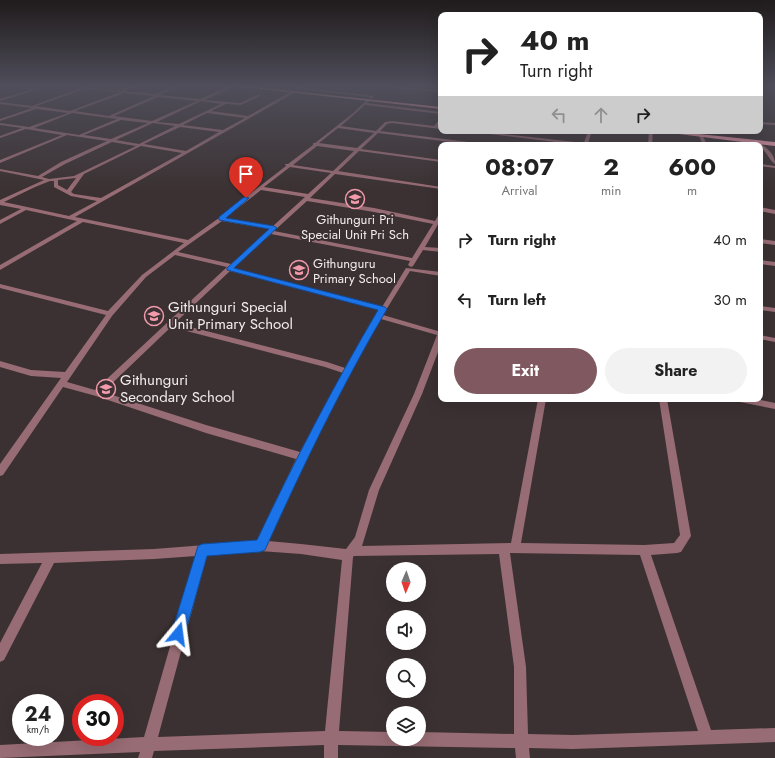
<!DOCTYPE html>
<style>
:root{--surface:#fff;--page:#f2f2f2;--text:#222;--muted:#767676;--accent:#805860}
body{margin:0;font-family:Jost,sans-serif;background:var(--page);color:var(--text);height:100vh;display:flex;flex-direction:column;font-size:15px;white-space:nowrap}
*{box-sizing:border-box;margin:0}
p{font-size:13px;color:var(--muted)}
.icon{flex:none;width:22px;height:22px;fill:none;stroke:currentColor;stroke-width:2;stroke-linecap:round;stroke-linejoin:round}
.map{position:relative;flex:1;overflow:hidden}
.drawer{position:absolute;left:438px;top:142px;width:325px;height:260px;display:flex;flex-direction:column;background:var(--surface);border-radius:8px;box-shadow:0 4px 16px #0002}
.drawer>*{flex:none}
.hud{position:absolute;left:438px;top:12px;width:325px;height:122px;border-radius:8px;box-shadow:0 4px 16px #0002;background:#fff;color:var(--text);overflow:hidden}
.needle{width:26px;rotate:182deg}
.buttons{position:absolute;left:386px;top:562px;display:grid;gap:8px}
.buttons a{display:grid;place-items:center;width:40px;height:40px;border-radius:50%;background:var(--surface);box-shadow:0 4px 16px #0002;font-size:20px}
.speed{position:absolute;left:12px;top:694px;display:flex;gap:8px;font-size:20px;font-weight:700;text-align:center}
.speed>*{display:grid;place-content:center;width:52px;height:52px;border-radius:50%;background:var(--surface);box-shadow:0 4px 16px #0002;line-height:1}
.speed small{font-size:10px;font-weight:400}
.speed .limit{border:6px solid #d22;background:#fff;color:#111}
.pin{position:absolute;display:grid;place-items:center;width:34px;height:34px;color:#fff;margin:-41px -17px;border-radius:50% 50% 50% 0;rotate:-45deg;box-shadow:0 0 4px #0007}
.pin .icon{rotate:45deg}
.me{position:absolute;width:44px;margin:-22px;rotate:16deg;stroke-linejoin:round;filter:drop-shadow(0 0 3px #0008)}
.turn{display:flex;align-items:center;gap:14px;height:84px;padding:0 16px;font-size:18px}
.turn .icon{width:52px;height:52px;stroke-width:2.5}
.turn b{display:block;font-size:28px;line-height:34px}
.lanes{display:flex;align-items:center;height:38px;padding:0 16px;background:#0003;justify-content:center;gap:20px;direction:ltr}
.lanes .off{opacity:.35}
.eta{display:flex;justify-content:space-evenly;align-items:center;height:68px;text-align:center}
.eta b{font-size:24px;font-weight:700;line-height:28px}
.button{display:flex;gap:8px;margin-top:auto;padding:8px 16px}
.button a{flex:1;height:46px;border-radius:24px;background:var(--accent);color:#fff;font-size:16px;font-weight:700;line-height:46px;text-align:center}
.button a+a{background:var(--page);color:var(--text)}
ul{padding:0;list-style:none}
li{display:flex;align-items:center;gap:12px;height:60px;padding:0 16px}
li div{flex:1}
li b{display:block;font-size:15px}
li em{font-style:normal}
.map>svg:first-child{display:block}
</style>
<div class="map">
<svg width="775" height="758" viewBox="0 0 775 758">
<rect width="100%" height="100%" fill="#3b3132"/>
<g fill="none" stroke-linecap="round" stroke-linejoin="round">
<g fill="#986c74" fill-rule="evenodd">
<path d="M3,85H8L0,88V86Z"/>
<path d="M46,85H51L0,101V99Z"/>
<path d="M61,85L122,91V89L135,85H139L124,91L155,94L177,85H180L159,95L200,99L232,85L233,87L205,100L240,103L260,94V96L241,105L226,104L211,111L248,116L292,91H294V93L75,217L188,240L219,218L286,166L285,164H288L313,145V143H315L352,114L368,99L371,100L367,103L441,112V114L365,105L341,126L376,131L385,122L392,121L434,126L441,118V122L437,126L441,127V129L392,123L387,124L380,131L485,144L486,145H474L378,133L361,149L441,160V162L359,151L338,171L441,187V189L335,174L310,198L374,208L435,221L439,214L441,213V219L425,247L441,248V252L423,250L413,266L411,267L408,265L410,261L271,234L233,268L382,307L406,268L441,272V276L410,271L383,315L441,332V344L435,360L422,394L379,490L362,546L511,543L538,399H546L521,543L644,545L674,543L680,535L659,399H667L691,536L681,552L677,553L651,555L711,730L775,728V742L573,749L529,748L530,758H516L515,748L338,745V758H324V745L154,751L152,758H138L140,752L0,758V745L144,737L196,556L154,559L54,563L4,660L0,662V643L42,563L0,564V554L154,549L257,541L296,459L206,433L96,396L63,387L3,475L0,476V464L61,378L31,376L0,367V361L31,370L65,372L106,315L0,288V284L108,311L142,275L184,243L83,222L0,270V265L77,221L26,210L0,224V220L21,209L0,205V200L44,180L0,171V169L38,176L61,162L107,141L67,135L0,163V160L62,135L26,129L0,138V136L22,128L0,125V123L29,127L68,113L36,109L0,121V119L32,108L0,104V102L32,106L81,88ZM85,89L120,92L70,111L36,106ZM122,93L154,96L109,116L75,111L122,94ZM158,97L197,101L152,121L114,116ZM201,101L221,104L179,124L157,122ZM72,113L117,119L79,135L34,128ZM207,113L245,118L223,130L183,125ZM121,120L148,123L111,139L84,135ZM153,123L175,126L139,144L116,140ZM180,127L219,132L186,151L144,144ZM338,128L374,133L357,148L319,143ZM112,142L136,146L74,176L49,179L42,177L65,164ZM141,146L182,153L101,198L74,194L71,192L84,174ZM317,146L354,151L333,171L293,165ZM290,167L331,173L308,194L264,187ZM75,178H76L67,190L58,185V180ZM50,181H54V187L71,196L97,201L69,216L4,202L35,187ZM261,190L305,197L273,226L225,218ZM307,201L374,212L433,224L412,258L274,231ZM222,221L270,229L231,264L178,252ZM175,255L227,267L95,390L67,382L112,316L146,277ZM230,271L379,310L345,368L327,362L175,323ZM381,319L437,335L414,394L369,490L355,537L346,549L301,544L268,541L306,458L366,344ZM171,327L325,367L343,373L300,452L206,425L103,392ZM260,551L301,554L342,560L325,731L158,737L207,555ZM510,553L640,555L698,731L573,735L528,734L526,667ZM499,554L514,667V734L419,732V739H393V732L339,731L353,557L354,556Z"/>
<path d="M278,85L301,87L311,85L305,88L374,96L371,99L369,98L370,97L301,89L298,90L297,88Z"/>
<path d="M373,85L441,90V92L375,86Z"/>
<path d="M760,122L775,123V125L760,124Z"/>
<path d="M465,131H477L584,143L588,131H592L588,143L593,145H580Z"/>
<path d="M649,131H653L652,145H648Z"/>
<path d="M701,135L703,136L707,145H703L699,136Z"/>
<path d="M756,141C765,146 775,153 775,164C769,160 767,152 760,147V145L755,143Z"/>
<path d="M760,164L775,166V168L760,166Z"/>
<path d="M760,207L775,210V214L760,211Z"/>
<path d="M760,239L775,241V245L760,243Z"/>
<path d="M760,260L775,262V266L760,264Z"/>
<path d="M760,306L775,308V312L760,310Z"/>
<path d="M760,335L775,338V342L760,339Z"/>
<path d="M736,399H756L775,403V409L740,402L737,401Z"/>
</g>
<g fill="#fba1b4" fill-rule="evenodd">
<path d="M224,85H236L441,107V109Z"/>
<path d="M655,131H670L775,142V146Z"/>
</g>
</g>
<linearGradient id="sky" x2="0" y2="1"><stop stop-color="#201b1c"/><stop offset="0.45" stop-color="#4f4e5a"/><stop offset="1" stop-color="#4f4e5a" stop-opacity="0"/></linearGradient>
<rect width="775" height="191" fill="url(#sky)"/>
<path fill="#1a73e8" stroke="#114b97" d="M244,197L249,198L226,218L274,226L277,228L234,268L385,307L387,309C341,387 302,468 265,550L260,552L207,556L185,634L183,639L178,641L173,639L171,634L198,546L202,544L257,540C294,462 334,385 378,310L227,270V268L269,229L219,220V217Z"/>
<defs>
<symbol id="school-ring" viewBox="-11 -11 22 22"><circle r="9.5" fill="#3b3132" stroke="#f29aac" stroke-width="1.5"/><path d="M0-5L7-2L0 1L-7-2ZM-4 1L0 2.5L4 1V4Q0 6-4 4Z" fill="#f29aac"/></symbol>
</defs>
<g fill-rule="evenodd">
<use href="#school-ring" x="344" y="188" width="22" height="22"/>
<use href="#school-ring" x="288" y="259" width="22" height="22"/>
<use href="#school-ring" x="143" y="305" width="22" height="22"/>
<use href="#school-ring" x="95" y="378" width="22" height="22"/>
</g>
<g text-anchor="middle" stroke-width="4" stroke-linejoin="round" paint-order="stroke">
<g font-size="13" fill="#f2ebec" stroke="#3b3132">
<text x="355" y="224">Githunguri Pri<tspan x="355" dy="15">Special Unit Pri Sch</tspan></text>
<text x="313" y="268" text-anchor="start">Githunguru<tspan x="313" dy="15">Primary School</tspan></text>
</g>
<g font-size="15" fill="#f2ebec" stroke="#3b3132" text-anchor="start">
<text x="168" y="312">Githunguri Special<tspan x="168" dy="17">Unit Primary School</tspan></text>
<text x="120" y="385">Githunguri<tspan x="120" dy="17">Secondary School</tspan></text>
</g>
</g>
</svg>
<div class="buttons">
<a><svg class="needle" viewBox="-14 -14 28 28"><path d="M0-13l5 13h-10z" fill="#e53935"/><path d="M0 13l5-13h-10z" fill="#767676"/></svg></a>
<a><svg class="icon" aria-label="sound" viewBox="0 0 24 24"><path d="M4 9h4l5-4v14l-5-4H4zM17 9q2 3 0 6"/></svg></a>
<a><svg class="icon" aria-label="search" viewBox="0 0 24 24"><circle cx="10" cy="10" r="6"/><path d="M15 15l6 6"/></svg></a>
<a><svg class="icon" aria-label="layers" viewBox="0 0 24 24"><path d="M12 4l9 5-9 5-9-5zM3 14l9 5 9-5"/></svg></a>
</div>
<div class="speed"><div>24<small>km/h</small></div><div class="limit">30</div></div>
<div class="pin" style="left:246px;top:198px;background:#d93025"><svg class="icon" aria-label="arrive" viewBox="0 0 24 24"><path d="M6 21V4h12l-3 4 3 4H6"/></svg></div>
<svg class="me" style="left:178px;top:634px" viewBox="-20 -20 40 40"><path d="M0-17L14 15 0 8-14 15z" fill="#1a73e8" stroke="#fff" stroke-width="4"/></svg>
<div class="hud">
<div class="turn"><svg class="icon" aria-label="right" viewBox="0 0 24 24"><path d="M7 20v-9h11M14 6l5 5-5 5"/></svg><div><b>40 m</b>Turn right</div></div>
<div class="lanes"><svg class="icon off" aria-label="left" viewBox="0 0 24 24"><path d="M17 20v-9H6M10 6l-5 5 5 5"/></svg><svg class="icon off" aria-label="ahead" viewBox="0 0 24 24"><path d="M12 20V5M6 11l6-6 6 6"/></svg><svg class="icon" aria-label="right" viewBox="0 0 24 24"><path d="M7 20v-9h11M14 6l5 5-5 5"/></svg></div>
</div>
<section class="drawer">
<div class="eta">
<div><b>08:07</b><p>Arrival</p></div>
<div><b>2</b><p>min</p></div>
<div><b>600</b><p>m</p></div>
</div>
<ul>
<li><svg class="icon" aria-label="right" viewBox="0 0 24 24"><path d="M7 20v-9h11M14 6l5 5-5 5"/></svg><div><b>Turn right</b></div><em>40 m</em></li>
<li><svg class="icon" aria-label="left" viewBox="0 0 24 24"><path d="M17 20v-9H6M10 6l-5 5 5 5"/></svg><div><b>Turn left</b></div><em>30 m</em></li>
</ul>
<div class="button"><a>Exit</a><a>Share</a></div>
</section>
</div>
